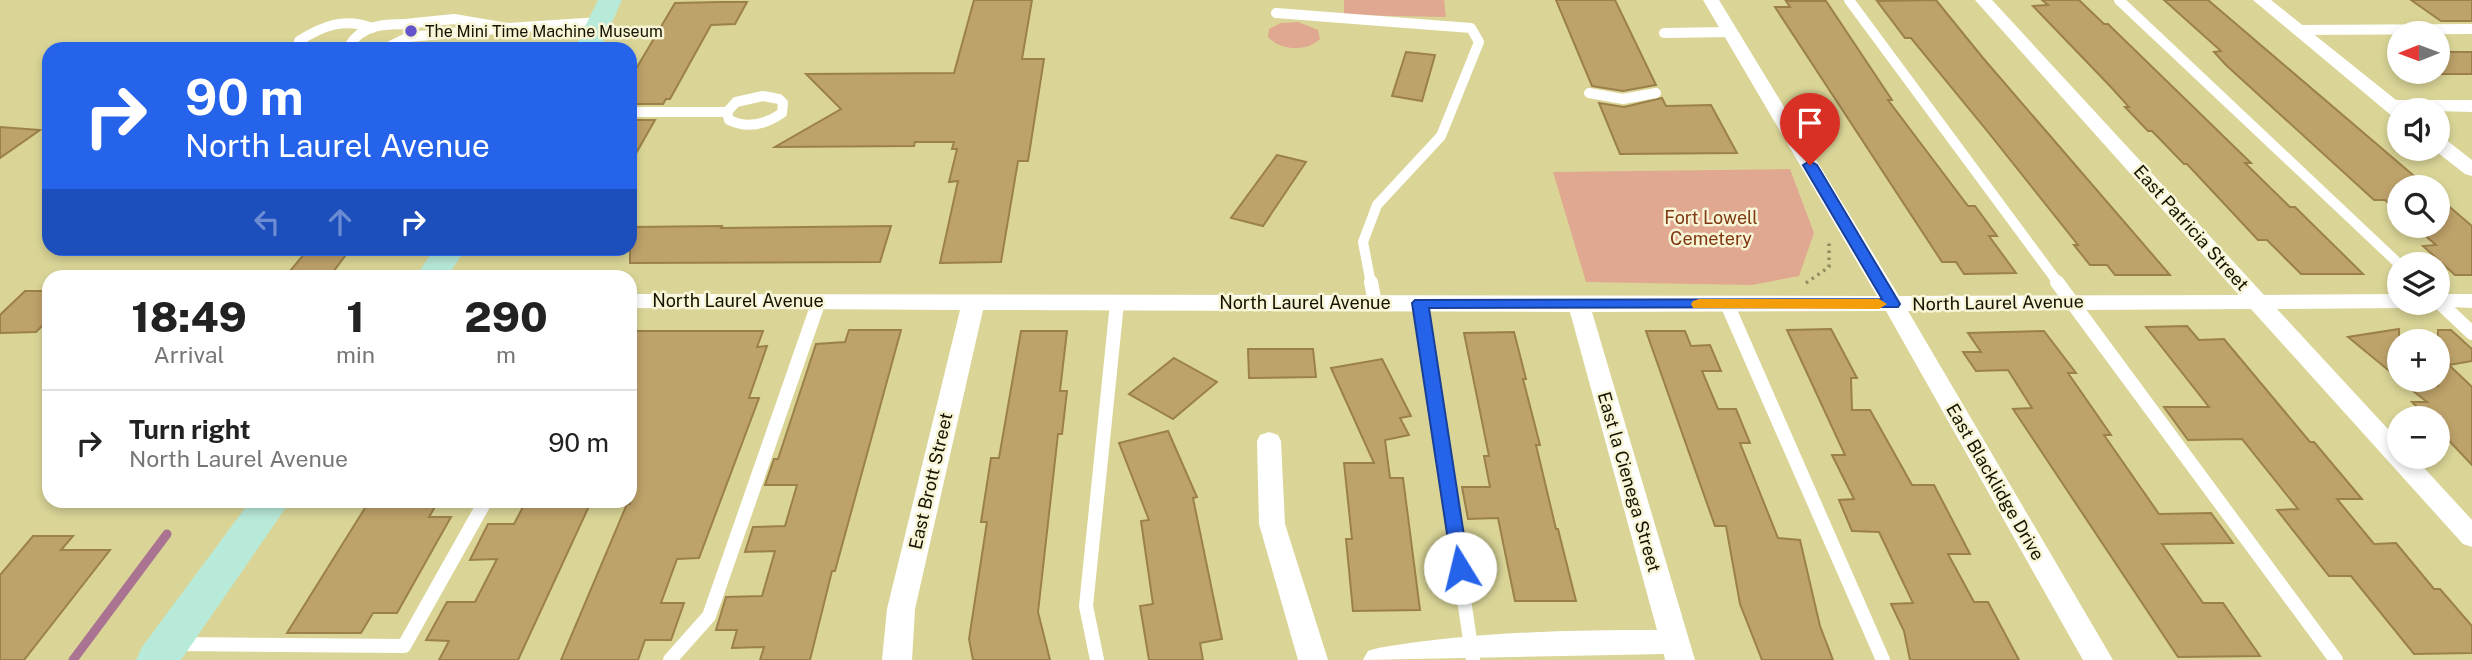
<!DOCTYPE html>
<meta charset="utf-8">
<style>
:root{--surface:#fff;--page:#f2f2f2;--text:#222;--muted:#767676;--line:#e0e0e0}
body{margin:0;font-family:"Public Sans",sans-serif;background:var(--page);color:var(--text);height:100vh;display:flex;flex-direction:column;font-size:26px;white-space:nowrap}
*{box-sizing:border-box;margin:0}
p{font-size:23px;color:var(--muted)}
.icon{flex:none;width:38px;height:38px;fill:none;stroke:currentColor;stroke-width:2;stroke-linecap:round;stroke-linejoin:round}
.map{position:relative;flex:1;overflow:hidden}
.side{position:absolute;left:42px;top:270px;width:595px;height:238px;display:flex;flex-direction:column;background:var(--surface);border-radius:21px;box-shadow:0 4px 10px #0003}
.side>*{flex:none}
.hud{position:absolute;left:42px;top:42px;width:595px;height:214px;border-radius:21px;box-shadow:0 4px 10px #0003;background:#2563eb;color:#fff;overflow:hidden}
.needle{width:46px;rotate:269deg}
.fabs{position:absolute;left:2387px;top:21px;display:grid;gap:14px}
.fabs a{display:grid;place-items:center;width:63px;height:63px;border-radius:50%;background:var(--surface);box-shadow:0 4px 10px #0003;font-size:35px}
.pin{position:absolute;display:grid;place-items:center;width:60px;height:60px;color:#fff;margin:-72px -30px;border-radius:50% 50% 50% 0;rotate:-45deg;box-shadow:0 0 7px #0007}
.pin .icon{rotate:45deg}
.me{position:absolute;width:77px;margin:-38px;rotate:351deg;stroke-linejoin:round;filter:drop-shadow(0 0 5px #0008)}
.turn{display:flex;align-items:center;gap:24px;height:147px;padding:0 28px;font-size:32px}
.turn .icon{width:91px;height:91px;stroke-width:2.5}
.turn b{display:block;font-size:49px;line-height:60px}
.lanes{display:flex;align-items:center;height:66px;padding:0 28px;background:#0003;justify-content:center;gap:35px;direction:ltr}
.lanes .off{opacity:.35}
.eta{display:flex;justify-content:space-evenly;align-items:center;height:119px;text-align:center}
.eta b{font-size:42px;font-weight:800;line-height:49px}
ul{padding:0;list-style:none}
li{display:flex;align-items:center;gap:21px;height:105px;padding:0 28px;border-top:2px solid var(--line)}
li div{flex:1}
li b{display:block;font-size:26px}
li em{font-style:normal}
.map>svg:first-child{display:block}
</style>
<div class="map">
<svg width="2472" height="660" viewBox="0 0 2472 660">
<rect width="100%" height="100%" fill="#dad597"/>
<g fill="#e0a890">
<path d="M1344,0H1444L1446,17L1344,15Z"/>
<path d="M1298,22L1318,30L1320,39C1307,52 1280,51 1268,37L1269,29L1281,23Z"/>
<path d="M1790,169L1814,233L1799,276L1752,285L1586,282L1553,172Z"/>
</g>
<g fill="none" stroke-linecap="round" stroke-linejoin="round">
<path stroke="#aa7392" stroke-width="9" d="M73,660L167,534"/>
</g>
<g fill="#bda26a" stroke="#9b8049" stroke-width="2">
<path d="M974,0H1032L1022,59H1044L1028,161H1018L1001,262L940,263L958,181L949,182L957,149H952L954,142H915L914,146L775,147L841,109L806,74L954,73Z"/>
<path d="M1556,0H1615L1656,85L1623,91L1592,86Z"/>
<path d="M1936,0L1983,58L2170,275H2115L2107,265H2090L2074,245H2078L1988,132L1911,38H1905L1877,1Z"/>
<path d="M2042,0H2079L2104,24H2108L2251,163H2245L2290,207H2295L2363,274H2301L2267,240H2258L2187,164H2184L2152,131H2148L2125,107H2129L2110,86L2033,6L2048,5Z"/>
<path d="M2164,0H2208L2427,187H2399V213L2385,200H2374L2226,65L2214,52L2221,51Z"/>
<path d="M2411,0H2472V21H2441Z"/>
<path d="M1786,1H1826L1892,100H1888L1968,206H1975L1997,236H1989L2016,273L1964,274L1956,262H1942L1775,7H1790Z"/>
<path d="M722,2H747L735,24L711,25L670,99H666L663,104H630V79L675,3Z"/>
<path d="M1406,52L1435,55L1422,101L1392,96Z"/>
<rect x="2438" y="52" width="34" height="22"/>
<path d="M1662,98L1666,106L1711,105L1737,153L1620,154L1599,103L1624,107Z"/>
<path d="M630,120H655L630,164Z"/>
<path d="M0,127L40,130L0,158Z"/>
<path d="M1277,155L1306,162L1263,226L1231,218Z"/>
<path d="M2438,197L2472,226V275H2455L2423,246L2436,245L2414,226H2438Z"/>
<path d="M722,226L721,228L891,226L880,262L630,263V227Z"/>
<path d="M309,248H351L330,276H286Z"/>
<path d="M25,291H49V319L36,332L0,333V315Z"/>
<path d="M2187,326L2199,340L2224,339L2310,442H2314L2362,499H2337L2374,544L2396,543L2434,589H2440L2472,626V653L2414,654L2351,576H2329L2277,510L2298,509L2242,439L2188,440L2164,407H2209L2146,327Z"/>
<path d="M1831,329L1857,378H1851L1852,410H1870L1912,485H1934L1970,554H1948L1974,602H1988L2019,660H1910L1904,631L1891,604L1913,603L1879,532L1852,531L1839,500L1854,499L1832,455H1845L1787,330Z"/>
<path d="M2399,329V379L2348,337Z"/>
<path d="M849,330H901L835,571H832L810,660H760L764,647L732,648L737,630H716L726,597L762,596L775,551L745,552L753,527L785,526L797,485H765L774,459H778L816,344L845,342Z"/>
<path d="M2438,330H2451L2472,349V361L2449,365L2472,387V465L2438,429V418H2428L2412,402H2427L2408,387L2438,386Z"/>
<path d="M630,331H763L757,347L767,346L749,398H759L699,558L677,559L661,603H684L671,640H645L638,660H561L627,504H630Z"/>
<path d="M1021,331H1067L1060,391H1067L1062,434H1058L1038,612L1050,660H973L969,639L987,522H981L991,458H999Z"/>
<path d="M1646,331H1685L1691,346L1710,345L1721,371H1702L1718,409H1736L1750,443H1740L1778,538L1800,540L1820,626L1833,660H1762L1740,604L1726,526H1715Z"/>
<path d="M2044,331L2076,373H2068L2111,435H2104L2159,514L2211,513L2233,543L2162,544L2203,603H2223L2260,656L2178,657L2013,409L2032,408L2008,370L1976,371L1963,352H1981L1968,333Z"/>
<path d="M1514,332L1526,379H1523L1540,445H1536L1556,529H1558L1576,601H1515L1498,518L1468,519L1462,487H1490L1484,456H1489L1464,333Z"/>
<path d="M1248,349H1313L1316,377L1249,378Z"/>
<path d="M1174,358L1217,382L1173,419L1129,394Z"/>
<path d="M1382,359L1411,416L1400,418L1409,435L1385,440L1390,478H1403L1420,610L1353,611L1346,539H1352L1344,463H1374L1331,368Z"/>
<path d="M1168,431L1197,497L1193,498L1222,639L1200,643L1203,660H1149L1140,606L1153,604L1141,521L1149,520L1119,443Z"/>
<path d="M370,500H439L429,517H451L397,613H373L361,633H287Z"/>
<path d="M590,504L518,660H439L449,641L426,640L447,602H475L497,559L470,560L488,524H514L524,505Z"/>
<path d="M33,536H73L61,550H110L24,660H0V575Z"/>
</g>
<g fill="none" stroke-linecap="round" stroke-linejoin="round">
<path stroke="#908c5e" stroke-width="3.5" stroke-dasharray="2.5 4.5" stroke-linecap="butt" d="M1806,283L1829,267V241"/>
<g stroke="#fff" stroke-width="10">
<path d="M1849,0L2059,284"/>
<path d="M2119,0L2399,264"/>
<path d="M1276,13L1471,28L1479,42L1441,136L1377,205L1363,242L1371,284"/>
<path d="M507,28L600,22"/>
<path d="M2297,30L2472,29"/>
<path d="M1664,33L1730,32"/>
<path d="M299,41C322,26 345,17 372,28"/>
<path d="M354,49L350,45C362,25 384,24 405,24L411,30"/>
<path d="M384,49L409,37L507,28L454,19L405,24"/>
<path d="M1589,93L1623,99L1656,93"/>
<path d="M763,96L779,99L783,103L782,113C765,125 748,129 729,120L727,112L736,102Z"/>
<path d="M630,112H727"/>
</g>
<g stroke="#fff" stroke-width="14">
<path d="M1371,282L1375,303"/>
<path d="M2057,282L2336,660"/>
<path d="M2438,301L2472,333"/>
<path d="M1420,304L1473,660"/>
<path d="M1727,304L1883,660"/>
<path d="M176,644L404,646L486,500"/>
<path d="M670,660L709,616L819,301"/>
<path d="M1097,660L1086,606L1117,303"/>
</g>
<g fill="#fff" fill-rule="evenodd">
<path d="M1703,0H1719L1899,296L2239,295L1975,0H1992L2264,295L2399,294V303H2409L2399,308L2277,309L2399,441V457H2414L2472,520V547L2463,544L2251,309L1908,311L2113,660H2083L1886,311L1592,312L1695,660H1665L1664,654L1363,660L1368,651L1378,648C1471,632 1563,630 1657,630L1570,312L983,310L915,609L912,660H882L887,609L960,310L630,308V294L1877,296Z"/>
<path d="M2253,0H2271L2396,100H2472V112L2399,110V118L2392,116Z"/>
<path d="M2438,137L2445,139L2472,160V176L2465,174L2433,149H2438Z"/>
<path d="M2438,294H2472V308L2430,306L2428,303H2438Z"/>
<path d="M1269,432L1278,435L1281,441L1285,524L1328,660H1298L1259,524L1257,441L1260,435Z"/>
</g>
<g fill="#b8eada" fill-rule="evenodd">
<path d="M598,0H622L600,49H574Z"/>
<path d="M435,248H466L448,276H416Z"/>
<path d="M251,500H291L181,660H136L142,647Z"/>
</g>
</g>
<path fill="#2563eb" stroke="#184099" stroke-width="2" d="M1810,161L1817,165L1900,304L1898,307L1429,308L1469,568L1467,573L1460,575L1453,573L1412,303L1415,300L1882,299L1803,165Z"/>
<path fill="#f59e0b" d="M1699,299H1879L1887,304L1879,309L1693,308L1691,304L1693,301Z"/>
<circle fill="#6354cc" stroke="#f7f5d6" stroke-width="2.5" cx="411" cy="31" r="7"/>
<g text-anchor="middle" stroke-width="5" stroke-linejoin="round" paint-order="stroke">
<g font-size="16" fill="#151300" stroke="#f7f5d6" text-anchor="start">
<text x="425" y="37">The Mini Time Machine Museum</text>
</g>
<g font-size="18" fill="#803813" stroke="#f7f5d6">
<text x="1711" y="224">Fort Lowell<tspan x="1711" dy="21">Cemetery</tspan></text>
</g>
<g font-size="18" fill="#151300" stroke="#f7f5d6">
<text transform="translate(2191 228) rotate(48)" y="6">East Patricia Street</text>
<text x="738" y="307">North Laurel Avenue</text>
<text x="1305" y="309">North Laurel Avenue</text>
<text transform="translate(1998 303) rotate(-1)" y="6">North Laurel Avenue</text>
<text transform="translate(931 481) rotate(-77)" y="6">East Brott Street</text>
<text transform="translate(1629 482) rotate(74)" y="6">East la Cienega Street</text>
<text transform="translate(1995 482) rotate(60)" y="6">East Blacklidge Drive</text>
</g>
</g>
</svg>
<div class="fabs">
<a><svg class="needle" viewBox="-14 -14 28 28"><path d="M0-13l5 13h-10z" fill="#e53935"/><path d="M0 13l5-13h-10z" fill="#767676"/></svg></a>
<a><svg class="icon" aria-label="sound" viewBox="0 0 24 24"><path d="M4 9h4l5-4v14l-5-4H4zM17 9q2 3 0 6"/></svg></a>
<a><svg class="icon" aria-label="search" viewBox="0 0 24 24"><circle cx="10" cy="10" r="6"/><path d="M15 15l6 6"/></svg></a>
<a><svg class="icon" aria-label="layers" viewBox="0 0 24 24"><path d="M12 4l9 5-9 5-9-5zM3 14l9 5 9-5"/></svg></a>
<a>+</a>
<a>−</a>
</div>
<div class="pin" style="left:1810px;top:165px;background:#d93025"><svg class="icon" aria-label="arrive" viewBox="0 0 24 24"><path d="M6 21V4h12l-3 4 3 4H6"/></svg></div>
<svg class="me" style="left:1460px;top:568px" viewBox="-20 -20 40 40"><circle r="19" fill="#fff"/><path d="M0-13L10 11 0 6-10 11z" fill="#2563eb"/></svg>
<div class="hud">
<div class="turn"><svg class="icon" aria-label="right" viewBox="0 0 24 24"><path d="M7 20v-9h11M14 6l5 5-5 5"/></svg><div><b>90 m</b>North Laurel Avenue</div></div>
<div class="lanes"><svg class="icon off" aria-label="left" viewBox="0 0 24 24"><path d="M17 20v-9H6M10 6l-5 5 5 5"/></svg><svg class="icon off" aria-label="ahead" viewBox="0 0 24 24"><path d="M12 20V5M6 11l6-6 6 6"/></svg><svg class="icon" aria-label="right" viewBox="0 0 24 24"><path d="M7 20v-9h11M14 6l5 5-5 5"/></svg></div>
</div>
<section class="side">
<div class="eta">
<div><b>18:49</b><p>Arrival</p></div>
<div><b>1</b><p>min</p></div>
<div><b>290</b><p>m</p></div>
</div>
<ul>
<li><svg class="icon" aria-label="right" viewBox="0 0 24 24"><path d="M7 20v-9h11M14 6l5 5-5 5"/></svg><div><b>Turn right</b><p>North Laurel Avenue</p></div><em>90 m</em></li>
</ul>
</section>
</div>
